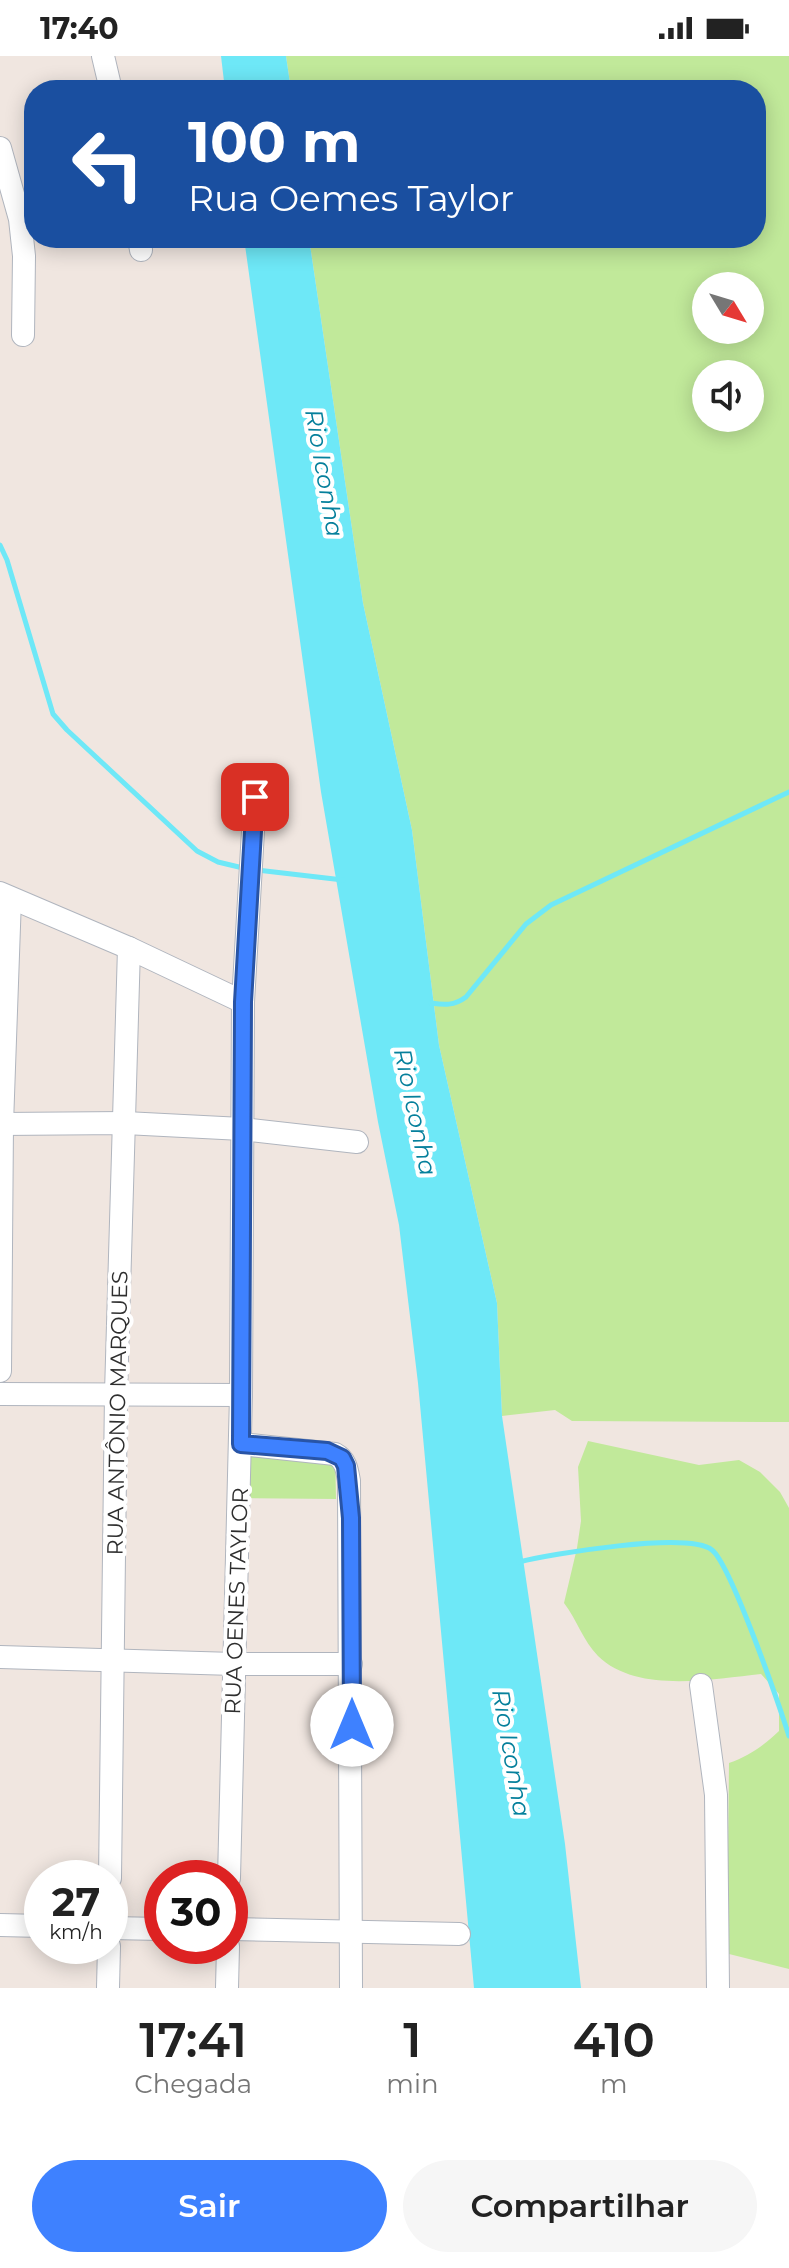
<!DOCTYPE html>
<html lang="pt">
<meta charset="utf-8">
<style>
:root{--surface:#fff;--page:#f6f6f6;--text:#222;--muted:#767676;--accent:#3e81ff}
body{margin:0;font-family:Montserrat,sans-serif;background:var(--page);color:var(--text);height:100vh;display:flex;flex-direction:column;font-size:30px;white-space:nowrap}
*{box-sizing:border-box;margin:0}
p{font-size:26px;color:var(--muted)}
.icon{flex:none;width:44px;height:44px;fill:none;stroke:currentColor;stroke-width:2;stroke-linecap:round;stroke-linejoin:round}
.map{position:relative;height:1932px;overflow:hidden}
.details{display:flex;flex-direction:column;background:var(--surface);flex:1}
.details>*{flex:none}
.top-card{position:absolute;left:24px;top:24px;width:742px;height:168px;border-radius:32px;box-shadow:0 4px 20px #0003;background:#1a4fa0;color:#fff;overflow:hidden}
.needle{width:52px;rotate:128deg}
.buttons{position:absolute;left:692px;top:216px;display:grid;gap:16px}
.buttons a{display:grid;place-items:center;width:72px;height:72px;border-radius:50%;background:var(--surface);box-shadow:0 4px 20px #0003;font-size:40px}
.speed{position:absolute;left:24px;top:1804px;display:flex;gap:16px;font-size:40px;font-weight:700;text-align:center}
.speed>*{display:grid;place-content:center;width:104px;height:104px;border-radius:50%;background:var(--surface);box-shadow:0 4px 20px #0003;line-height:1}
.speed small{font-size:20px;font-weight:400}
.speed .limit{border:12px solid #d22;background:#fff;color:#111}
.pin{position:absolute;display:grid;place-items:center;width:68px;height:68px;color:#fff;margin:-34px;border-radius:16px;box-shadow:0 4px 12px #0006}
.me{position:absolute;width:88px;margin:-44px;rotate:0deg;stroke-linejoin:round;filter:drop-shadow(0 0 6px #0008)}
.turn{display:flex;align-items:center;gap:28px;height:168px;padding:0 32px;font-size:36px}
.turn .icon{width:104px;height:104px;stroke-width:2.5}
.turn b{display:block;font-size:56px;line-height:68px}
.eta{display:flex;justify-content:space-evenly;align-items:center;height:136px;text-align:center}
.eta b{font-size:48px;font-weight:600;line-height:56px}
.action{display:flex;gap:16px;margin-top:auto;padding:16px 32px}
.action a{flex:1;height:92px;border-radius:48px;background:var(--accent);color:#fff;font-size:32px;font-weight:600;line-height:92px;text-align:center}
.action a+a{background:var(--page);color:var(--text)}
.status{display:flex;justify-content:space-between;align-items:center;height:56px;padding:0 40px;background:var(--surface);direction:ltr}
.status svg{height:22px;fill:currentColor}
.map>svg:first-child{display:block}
</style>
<div class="status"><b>17:40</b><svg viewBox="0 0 49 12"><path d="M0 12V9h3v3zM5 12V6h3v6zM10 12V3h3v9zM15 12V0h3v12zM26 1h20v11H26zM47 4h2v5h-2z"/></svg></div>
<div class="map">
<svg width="789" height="1932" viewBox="0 0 789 1932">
<rect width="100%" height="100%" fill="#f0e6e0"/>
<g fill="#c1e99a" fill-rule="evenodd">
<path d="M286,0H789V1366L572,1365L555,1354L502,1360L497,1247L439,989L412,774L363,547L309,182H756V34H291ZM706,230H750V274H706ZM706,318H750V362H706Z"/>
<path d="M236,1383L335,1393L336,1443L238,1442Z"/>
<path d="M588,1385L699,1409L739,1404L760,1416L780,1436L789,1452V1913L729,1898L727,1895L729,1707C749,1700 763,1690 779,1675V1638L761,1618C712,1623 637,1638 598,1600C583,1585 577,1564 564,1547L577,1492L581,1465L578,1411Z"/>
</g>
<g fill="#6ee8f7">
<path d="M221,0H286L291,34H225Z"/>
<path d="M244,182H309L363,547L412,774L439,989L497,1247L502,1360L565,1788L581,1932H474L418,1327L399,1169L378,1066L321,736Z"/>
</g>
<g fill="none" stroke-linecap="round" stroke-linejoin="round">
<g stroke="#6ee8f7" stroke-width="5">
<path d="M0,489L7,504L53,658L67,674L197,795L218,806L243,812"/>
<path d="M257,814L343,824"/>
<path d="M431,947C444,949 454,950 466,941L526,868L551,849L789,736"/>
<path d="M519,1506C551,1498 688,1475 712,1494C731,1509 779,1649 789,1680"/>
</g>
<defs>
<g id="minor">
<path d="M103,0L111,34"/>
<path d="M0,92L20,163L24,200L23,279"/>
<path d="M139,182L141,194"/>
<path d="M0,837L129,892L243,946"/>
<path d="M0,1068L125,1067L242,1073L357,1086"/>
<path d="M0,1315L2,1068L10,842"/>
<path d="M0,1338L241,1339"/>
<path d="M241,1388L335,1398C346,1404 347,1414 349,1425L351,1932"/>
<path d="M0,1601L234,1608H351"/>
<path d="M701,1629L716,1739L718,1932"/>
<path d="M110,1822L116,1337L129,892"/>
<path d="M229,1822L241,1339L243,946L255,741"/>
<path d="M0,1869L42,1870"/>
<path d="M110,1872L162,1873"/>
<path d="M230,1873L459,1878"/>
<path d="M108,1932L109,1890"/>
<path d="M227,1932L228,1890"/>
</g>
</defs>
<use href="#minor" stroke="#b0b5be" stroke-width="24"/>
<use href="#minor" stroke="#fff" stroke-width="22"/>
</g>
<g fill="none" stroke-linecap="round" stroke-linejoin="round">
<defs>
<path id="route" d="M255,741L243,946L241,1388L327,1395L342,1402L346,1410L351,1462L352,1669"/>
</defs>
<use href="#route" stroke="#2854a6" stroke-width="20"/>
<use href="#route" stroke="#3e81ff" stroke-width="14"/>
</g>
<g text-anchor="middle" stroke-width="8" stroke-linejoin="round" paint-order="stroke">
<g font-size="22" fill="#2e2e2e" stroke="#fff">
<text transform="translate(117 1357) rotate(-89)" y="8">RUA ANTÔNIO MARQUES</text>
<text transform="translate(236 1545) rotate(-88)" y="8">RUA OENES TAYLOR</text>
</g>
<g font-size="24" font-style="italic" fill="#06809c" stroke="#fff">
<text transform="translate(324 417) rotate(80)" y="8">Rio Iconha</text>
<text transform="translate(415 1056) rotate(78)" y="8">Rio Iconha</text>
<text transform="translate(511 1697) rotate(80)" y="8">Rio Iconha</text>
</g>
</g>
</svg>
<div class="buttons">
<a><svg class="needle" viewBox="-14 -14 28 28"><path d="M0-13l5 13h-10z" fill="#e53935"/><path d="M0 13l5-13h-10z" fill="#767676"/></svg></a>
<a><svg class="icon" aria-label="sound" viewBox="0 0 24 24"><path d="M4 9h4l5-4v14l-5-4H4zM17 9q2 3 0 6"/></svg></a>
</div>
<div class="speed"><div>27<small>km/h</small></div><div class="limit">30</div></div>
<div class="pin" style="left:255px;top:741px;background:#d93025"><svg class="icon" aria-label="arrive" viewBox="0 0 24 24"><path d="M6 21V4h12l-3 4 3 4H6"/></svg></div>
<svg class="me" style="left:352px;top:1669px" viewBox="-20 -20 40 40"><circle r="19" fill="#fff"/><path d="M0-13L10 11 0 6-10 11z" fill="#3e81ff"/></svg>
<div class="top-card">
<div class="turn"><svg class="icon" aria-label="left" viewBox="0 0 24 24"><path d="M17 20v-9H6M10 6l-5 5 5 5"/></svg><div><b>100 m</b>Rua Oemes Taylor</div></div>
</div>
</div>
<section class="details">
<div class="eta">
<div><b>17:41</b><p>Chegada</p></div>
<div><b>1</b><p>min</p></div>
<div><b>410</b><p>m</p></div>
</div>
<div class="action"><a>Sair</a><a>Compartilhar</a></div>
</section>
